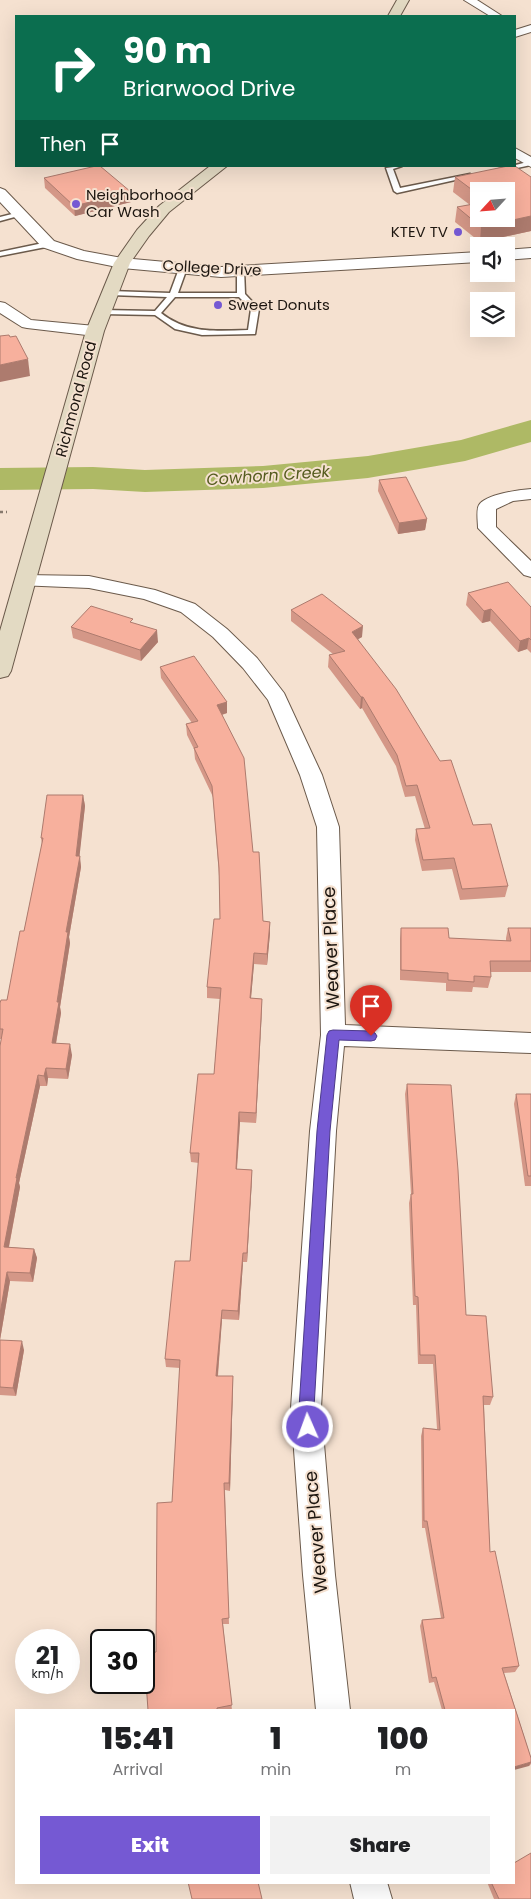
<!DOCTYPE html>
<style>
:root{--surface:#fff;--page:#f2f2f2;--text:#202124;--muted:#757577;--accent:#7559d3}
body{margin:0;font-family:Poppins,sans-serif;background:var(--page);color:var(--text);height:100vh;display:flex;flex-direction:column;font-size:19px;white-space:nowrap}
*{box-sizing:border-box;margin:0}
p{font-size:16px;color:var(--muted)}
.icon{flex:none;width:28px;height:28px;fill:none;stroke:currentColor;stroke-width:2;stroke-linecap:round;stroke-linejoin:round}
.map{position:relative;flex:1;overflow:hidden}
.panel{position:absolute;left:15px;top:1709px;width:500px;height:175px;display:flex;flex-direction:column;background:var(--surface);border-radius:0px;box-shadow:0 5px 20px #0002}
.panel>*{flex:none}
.banner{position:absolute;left:15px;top:15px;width:501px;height:152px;border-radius:0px;box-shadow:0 5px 20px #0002;background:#0b6e4f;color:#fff;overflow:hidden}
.needle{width:32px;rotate:244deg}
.buttons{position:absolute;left:470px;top:182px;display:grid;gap:10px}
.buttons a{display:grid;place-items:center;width:45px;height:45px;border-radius:0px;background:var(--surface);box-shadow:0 5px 20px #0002;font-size:25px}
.speed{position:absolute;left:15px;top:1629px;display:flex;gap:10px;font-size:25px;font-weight:700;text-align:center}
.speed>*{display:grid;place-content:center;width:65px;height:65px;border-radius:50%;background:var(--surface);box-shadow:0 5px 20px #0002;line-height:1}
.speed small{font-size:12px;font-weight:400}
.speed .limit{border:2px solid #111;border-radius:8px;background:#fff;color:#111}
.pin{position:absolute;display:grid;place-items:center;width:42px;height:42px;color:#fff;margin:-51px -21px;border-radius:50% 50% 50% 0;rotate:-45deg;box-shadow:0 0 5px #0007}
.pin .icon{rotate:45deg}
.me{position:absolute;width:55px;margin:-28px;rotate:358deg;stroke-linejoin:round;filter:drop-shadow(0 0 4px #0008)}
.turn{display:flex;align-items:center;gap:18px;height:105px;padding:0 25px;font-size:22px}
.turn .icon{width:65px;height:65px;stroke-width:2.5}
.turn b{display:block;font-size:35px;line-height:42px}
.then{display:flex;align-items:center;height:48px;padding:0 25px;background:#0003;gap:10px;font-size:19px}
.eta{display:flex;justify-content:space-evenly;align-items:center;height:85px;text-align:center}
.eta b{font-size:30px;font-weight:800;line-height:35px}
.button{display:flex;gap:10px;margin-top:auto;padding:10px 25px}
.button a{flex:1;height:58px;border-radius:0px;background:var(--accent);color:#fff;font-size:20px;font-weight:800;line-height:58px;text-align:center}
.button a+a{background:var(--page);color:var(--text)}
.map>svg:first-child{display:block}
</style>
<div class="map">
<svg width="531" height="1899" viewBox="0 0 531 1899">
<rect width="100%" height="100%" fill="#f5e1d0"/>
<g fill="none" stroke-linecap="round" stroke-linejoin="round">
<path fill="#aeb965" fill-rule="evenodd" d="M531,420V442L465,461L368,478L263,488L145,492L93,489L0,490V468L93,467L145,470L263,466L368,456L461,440Z"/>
<defs>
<g id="service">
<path d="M531,161V165L499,172L496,170Z"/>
<path d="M402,166L393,169L400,188L470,174L473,176L397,193L394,191L386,168Z"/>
<path d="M20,212L24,214L22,215L0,221V217Z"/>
<path d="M48,242L52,244L51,246L0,256V252Z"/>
<path d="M180,266L187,268L178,293H237V271L244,269L245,294L259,309L255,334L202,335L175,329L155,315L102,314L98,312L102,310L155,311L167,297L110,295L106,293L110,291L170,293ZM175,297H239L251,309L248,330C217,331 187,334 161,313Z"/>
</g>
<g id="minor">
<path d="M464,0H477L502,16H490Z"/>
<path d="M531,25V32L515,37V30Z"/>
<path d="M515,148L531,157V167L515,158Z"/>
<path d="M0,302L5,303L31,320L95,326L100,328L103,331L100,334L95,336L27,328L22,327L0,313Z"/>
<path d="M531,489V499L513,501L496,509V527L531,561V577L524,575L478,528C478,522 476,510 479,505C486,494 519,490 531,489Z"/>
<path d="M25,575L89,576L155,590L195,604L227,629L257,658L284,693L322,775L339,827L345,1025L531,1033V1053L344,1046L336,1131L321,1408L335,1575L350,1710H316L303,1575L291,1408L310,1131L321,1035L317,827L300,775L268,700L243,668L213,637L181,612L144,599L89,588L18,585L16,581L18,577Z"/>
<path d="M350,1882H387L392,1899H354Z"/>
</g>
<g id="tertiary">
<path d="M0,188L5,190L54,241L84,251L122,258L221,267L479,252V262L221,277L122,268L77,259L42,247L0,202Z"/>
<path d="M531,248V258L506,260V250Z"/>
</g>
<g id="secondary">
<path d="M397,0H409L400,16H388Z"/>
<path d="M210,166H227L169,212L149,236L130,263L104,331L11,671L8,676L0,678V631L86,331L114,263L137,230L159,206Z"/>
</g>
</defs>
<use href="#service" stroke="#6b5a4b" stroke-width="3"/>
<use href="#minor" stroke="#6b5a4b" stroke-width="2"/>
<use href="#tertiary" stroke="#6b5a4b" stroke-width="2"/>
<use href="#secondary" stroke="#6b5a4b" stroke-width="2"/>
<path stroke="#86796d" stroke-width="2.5" stroke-dasharray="3 3" stroke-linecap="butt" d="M0,512H7"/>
<use href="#service" fill="#fff" fill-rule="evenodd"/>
<use href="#minor" fill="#fff" fill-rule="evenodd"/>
<use href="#tertiary" fill="#fff" fill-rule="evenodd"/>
<use href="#secondary" fill="#e3dac3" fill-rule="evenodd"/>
</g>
<g fill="#d49787" fill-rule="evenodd">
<path d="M455,177H531V231L480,242L455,222L457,207L470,205L453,192ZM479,191L506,219H479Z"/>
<path d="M44,178L131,202L75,216L45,188Z"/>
<path d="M379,480L427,519L425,530L398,534L378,491Z"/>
<path d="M468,593L531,607V653L527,649L518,652L490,621L482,623L466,605Z"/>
<path d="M291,610L362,637L358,639L473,825L508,886L505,897L460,900L452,869L422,871L415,840L416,829H425L415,796L405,797L396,766L362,708L360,709L328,667L329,655L333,654L291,621Z"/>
<path d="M133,623L158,642L141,661L73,638L71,627Z"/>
<path d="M160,667L227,702V713L222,715L253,852L263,921L270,922V933L267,965L254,964L251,998L262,999L256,1123L240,1122L237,1169L252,1170L247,1262H243L239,1320L222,1319L218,1376H233V1384L230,1491L225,1490L229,1624H223L232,1710H148L156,1652L172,1502L180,1368L166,1367L165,1359L190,1261L199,1163L191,1162L190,1153L214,1074L220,999L207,998V987L220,919L219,876L213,797L195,759L194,749L187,735L186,724L192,723L161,678Z"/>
<path d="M83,795L85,806L79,856L81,867L69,937L70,943L60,1007L61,1013L56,1044L72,1055L68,1079L48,1078L47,1086H40L19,1183L20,1187L9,1247L34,1249L37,1258L33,1282L10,1281L0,1340L1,1039H0V1003L7,1000L24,931L42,844L41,838Z"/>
<path d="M401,928L449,938L506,941V938L508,928H531V972H490L491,977L488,988L473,987L472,992L446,991V983L400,980V939Z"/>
<path d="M407,1084L466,1315L493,1397L490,1405H484L490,1552L519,1666L515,1672L504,1673L531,1758V1764L529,1766L514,1710H442L434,1682L429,1683L420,1626L422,1620L441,1618L425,1528H422L421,1436L423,1428L437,1429L433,1364H418L416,1305H413L409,1203L411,1194L405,1094Z"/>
<path d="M516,1094H531V1186H525L514,1104Z"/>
<path d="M0,1340L24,1350L16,1396L0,1395Z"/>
<path d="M487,1882H514L531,1899H494Z"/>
</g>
<g fill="#ad7b6e">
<path d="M131,192V202L75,216L74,206Z"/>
<path d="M531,216V231L480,242L481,227Z"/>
<path d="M28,359L30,376L0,382V365Z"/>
<path d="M427,519L425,530L398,534L399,523Z"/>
<path d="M491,609L490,621L482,623L484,611Z"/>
<path d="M363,626L362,637L351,643L352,632Z"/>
<path d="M157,630L158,642L141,661L140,650Z"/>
<path d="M529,638L527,649L518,652L520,641Z"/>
<path d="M361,697H363L362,708L360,709Z"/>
<path d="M227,702V713L217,716V705Z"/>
<path d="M83,795L85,806L79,861L80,856L81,867L69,937L70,943L60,1007L61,1013L54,1054L52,1043L76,856Z"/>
<path d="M270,922V933L267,965V954Z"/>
<path d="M254,953V964L250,1009V998Z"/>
<path d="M262,999V1009L256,1123V1113Z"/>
<path d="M70,1044L72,1055L68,1079L66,1069Z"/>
<path d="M46,1068L48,1078L47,1086L44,1076Z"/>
<path d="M38,1075L40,1086L19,1183L20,1187L7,1256L4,1247L16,1178Z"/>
<path d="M239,1112L240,1122L236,1179V1169Z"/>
<path d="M252,1170V1180L247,1262V1253Z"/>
<path d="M34,1249L37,1258L33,1282L30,1273Z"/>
<path d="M243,1253V1262L239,1320L238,1311Z"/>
<path d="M7,1272L10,1281L0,1340V1314Z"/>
<path d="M222,1310V1319L217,1384L216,1376Z"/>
<path d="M22,1341L24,1350L16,1396L13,1388Z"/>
<path d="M233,1376V1384L230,1491L229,1483Z"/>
<path d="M531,1762L529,1766L514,1770V1767Z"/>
</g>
<g fill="#f7b09d" stroke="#ad7b6e">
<path d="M96,166H100L131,192L74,206L44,178Z"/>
<path d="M508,166H515L531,177V216L481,227L457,207L479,203V219H506V191H479V195L455,177Z"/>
<path d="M9,335L10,337L16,336L28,359L0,365V336Z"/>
<path d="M406,477L427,519L399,523L379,480Z"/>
<path d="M508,582L531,607V640L529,638L520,641L491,609L484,611L468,593Z"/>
<path d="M322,594L363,626L352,632L396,689L440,761L451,760L473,825L491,824L508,886L462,889L454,858L423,860L416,829L430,828L417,785L406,786L397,755L363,697H361L329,655L345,651L291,610Z"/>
<path d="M91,606L133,619L130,622L157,630L140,650L71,627Z"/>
<path d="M194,656L227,702L217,705L244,758L253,852H259L263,921L270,922L267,954L254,953L250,998L262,999L256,1113L239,1112L236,1169L252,1170L247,1253H243L238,1311L222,1310L216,1376H233L229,1483H224L229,1618L222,1619L232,1705L217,1708V1710H148L144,1654L156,1652L157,1503L172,1502L180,1360L165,1359L175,1261H190L199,1153H190L198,1074H214L221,988L207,987L214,919H220L219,868L212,786L194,748L198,747L186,724L198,721L160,667Z"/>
<path d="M47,795H83L76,856H80L66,932H68L57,1002H59L52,1043L70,1044L66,1069L46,1068L44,1076L38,1075L16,1178H17L4,1247L34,1249L30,1273L7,1272L0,1314V1046L3,1029H0V1003L1,1000H7L20,931H24L43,838H41Z"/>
<path d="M401,928H448L449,938L511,941L508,928H531V961H490L491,977L474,976V982L448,980V973L401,970Z"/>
<path d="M407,1084L451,1085L458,1170L466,1315L486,1316L493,1397L483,1396L490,1552L495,1551L519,1666L502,1668L531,1758V1762L514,1767V1710H445L436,1677L432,1678L422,1620L444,1618L427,1521H424L423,1428L440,1430L435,1355H420L418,1297L415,1296L411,1194H413Z"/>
<path d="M516,1094H531V1176H528Z"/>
<path d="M0,1340L22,1341L13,1388L0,1387Z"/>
<path d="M531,1853V1899H499L491,1882H514V1863Z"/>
<path d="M188,1882H258L262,1899H192Z"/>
</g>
<path fill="#7559d3" stroke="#4c3a89" d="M333,1030L371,1031L375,1033L377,1036L375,1040L371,1041L339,1040L330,1131L314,1408L315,1427L313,1432L308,1434L303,1432L299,1408L317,1131L327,1035L329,1031Z"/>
<g fill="#7559d3" stroke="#f5e1d0" stroke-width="2">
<circle cx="76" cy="204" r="5"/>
<circle cx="458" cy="232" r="5"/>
<circle cx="218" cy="305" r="5"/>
</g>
<g text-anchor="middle" stroke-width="4" stroke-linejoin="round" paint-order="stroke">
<g font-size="15" fill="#1d1610" stroke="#f5e1d0" text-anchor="start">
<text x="86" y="200">Neighborhood<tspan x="86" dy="17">Car Wash</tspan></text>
<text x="448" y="237" text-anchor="end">KTEV TV</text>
<text x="228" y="310">Sweet Donuts</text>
</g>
<g font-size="15" fill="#1d1610" stroke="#f5e1d0">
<text transform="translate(212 268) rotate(3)" y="5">College Drive</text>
<text transform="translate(76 399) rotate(-75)" y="5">Richmond Road</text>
</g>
<g font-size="16" font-style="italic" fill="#545b1e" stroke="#f5e1d0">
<text transform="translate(268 475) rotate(-4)" y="6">Cowhorn Creek</text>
</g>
<g font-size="18" fill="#1d1610" stroke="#f5e1d0">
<text transform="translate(331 948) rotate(-92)" y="6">Weaver Place</text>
<text transform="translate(316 1532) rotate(-95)" y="6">Weaver Place</text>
</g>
</g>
</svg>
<div class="buttons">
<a><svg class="needle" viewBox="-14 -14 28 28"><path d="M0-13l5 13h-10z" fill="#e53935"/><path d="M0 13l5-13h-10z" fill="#757577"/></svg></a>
<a><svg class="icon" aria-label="sound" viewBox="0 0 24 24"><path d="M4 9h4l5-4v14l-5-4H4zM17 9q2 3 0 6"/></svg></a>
<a><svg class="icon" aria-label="layers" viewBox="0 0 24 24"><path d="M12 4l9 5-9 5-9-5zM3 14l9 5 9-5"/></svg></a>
</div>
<div class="speed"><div>21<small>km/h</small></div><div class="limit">30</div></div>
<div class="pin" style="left:371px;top:1036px;background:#d93025"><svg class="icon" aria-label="arrive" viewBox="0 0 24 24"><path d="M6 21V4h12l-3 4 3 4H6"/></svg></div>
<svg class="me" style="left:308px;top:1427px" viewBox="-20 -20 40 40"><circle r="17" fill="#7559d3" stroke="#fff" stroke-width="3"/><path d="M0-11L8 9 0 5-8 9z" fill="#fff"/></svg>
<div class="banner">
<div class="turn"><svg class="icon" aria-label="right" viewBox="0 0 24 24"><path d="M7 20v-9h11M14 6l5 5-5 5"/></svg><div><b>90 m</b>Briarwood Drive</div></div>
<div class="then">Then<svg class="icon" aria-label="arrive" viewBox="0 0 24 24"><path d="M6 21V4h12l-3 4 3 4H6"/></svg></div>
</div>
<section class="panel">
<div class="eta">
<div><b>15:41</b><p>Arrival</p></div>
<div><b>1</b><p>min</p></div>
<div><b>100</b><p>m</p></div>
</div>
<div class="button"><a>Exit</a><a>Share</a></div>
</section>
</div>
